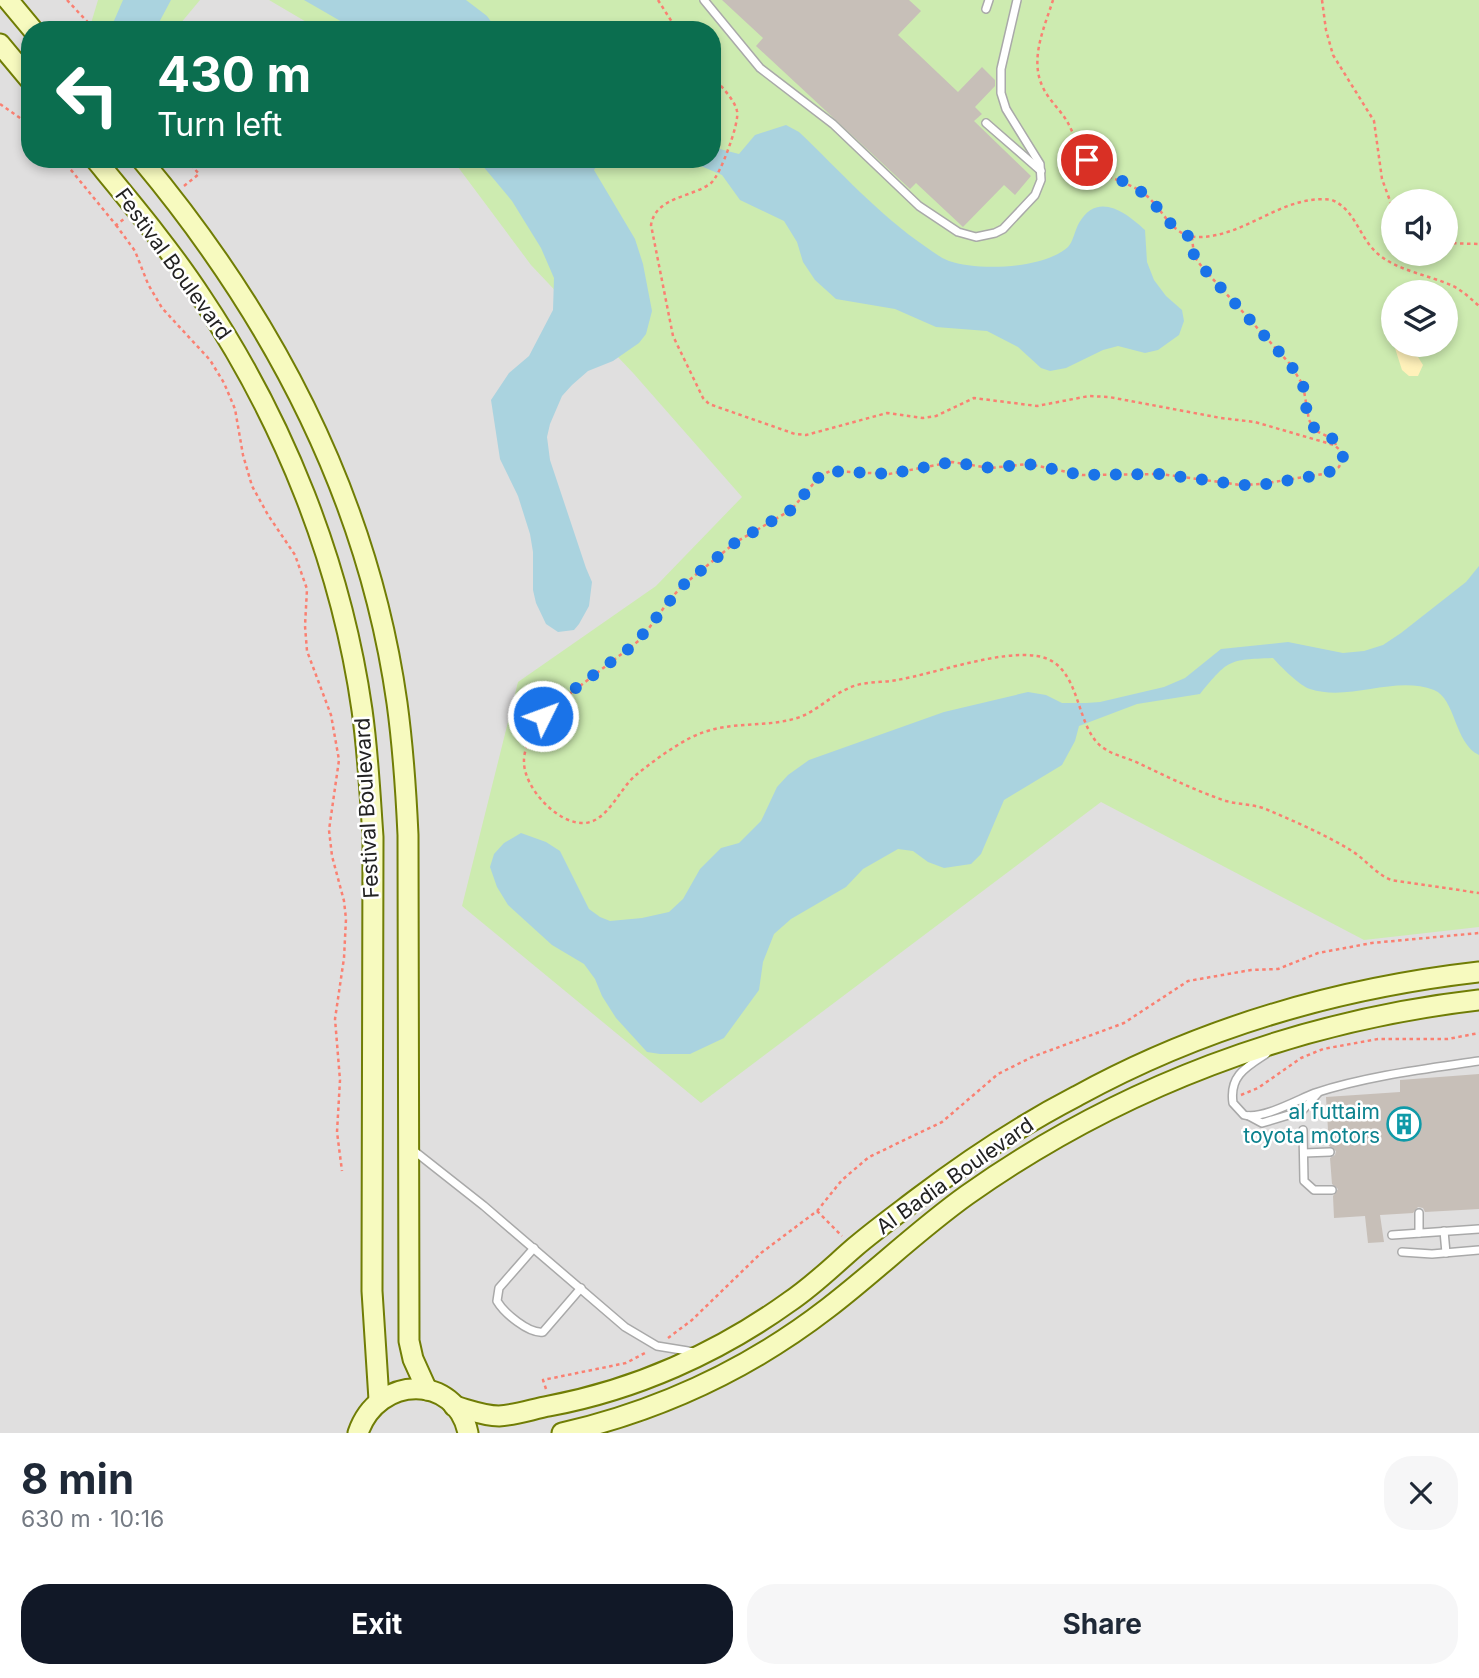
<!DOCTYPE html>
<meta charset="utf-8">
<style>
:root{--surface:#fff;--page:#f6f6f7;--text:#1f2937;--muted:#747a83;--accent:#111827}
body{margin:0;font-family:Inter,sans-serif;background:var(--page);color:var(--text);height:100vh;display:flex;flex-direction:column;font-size:26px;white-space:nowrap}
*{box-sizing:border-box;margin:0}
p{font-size:23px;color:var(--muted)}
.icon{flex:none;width:38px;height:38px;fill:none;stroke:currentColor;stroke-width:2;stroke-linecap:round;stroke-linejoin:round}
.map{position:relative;height:1433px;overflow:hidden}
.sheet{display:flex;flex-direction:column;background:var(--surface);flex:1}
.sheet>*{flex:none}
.guide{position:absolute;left:21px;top:21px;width:700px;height:147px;border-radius:28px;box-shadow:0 4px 10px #0003;background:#0b6e4f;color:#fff;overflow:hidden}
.fabs{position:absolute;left:1381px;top:189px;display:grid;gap:14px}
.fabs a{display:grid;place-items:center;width:77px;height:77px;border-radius:50%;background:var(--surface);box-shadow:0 4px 10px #0003;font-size:35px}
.pin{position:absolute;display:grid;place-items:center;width:60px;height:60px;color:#fff;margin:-30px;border:4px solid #fff;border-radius:50%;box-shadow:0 2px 7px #0007}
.me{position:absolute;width:77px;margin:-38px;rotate:48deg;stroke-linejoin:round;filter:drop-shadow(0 0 5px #0008)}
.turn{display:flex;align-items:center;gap:24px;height:147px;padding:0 21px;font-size:32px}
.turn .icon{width:91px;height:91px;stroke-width:2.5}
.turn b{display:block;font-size:49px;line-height:60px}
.round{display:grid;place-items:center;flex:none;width:74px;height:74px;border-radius:28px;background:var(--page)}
.overview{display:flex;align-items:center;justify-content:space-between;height:119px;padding:0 21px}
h1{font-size:42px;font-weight:700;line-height:52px}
.cta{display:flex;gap:14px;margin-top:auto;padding:14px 21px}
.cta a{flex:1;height:80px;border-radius:28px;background:var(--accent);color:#fff;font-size:28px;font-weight:700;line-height:80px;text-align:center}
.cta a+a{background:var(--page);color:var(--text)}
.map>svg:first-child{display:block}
</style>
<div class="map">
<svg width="1479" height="1433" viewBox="0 0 1479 1433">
<rect width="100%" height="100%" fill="#f2efe9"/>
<path fill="#e0dfdf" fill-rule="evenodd" d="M0,0H1479V1433H0ZM30,30H712V159H30ZM1393,201H1446V254H1393ZM1393,292H1446V345H1393Z"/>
<g fill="#cdebb0" fill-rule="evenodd">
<path d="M98,0H200L175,30H89Z"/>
<path d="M269,0H1479V927L1364,940L1101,802L701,1103L462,906L518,682L656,586L742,497L634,374L531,265L452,159H712V30H320ZM1393,201H1446V254H1393ZM1393,292H1446V345H1393Z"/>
</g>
<path fill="#fff1ba" d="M1394,345H1414L1409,355L1418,357L1423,365L1418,376H1409L1402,370Z"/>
<g fill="#aad3df">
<path d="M123,0H171L155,30H110Z"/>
<path d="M304,0H466L487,16L497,30H356Z"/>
<path d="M786,125L799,132C840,171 879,215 926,247C933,252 941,258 949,261C978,271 1044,269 1068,247C1073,242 1075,230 1079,223C1097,191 1126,212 1145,230L1147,262L1154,280L1166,296L1182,310L1184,321L1179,335L1158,350L1145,353L1118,346L1103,350L1066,368L1050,371L1041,368L1018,347L987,331L936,327L895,309L836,299L815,280L803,262L797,242L784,221L740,200L722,175L701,166L644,159L600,160L594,170L635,239L643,264L652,311L646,334L639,343L613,361L588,371L572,385L562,396L550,424L547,437L550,460L586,568L592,582L589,606L579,624L574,630L558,632L546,624L536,603L533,590V552L530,534L518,496L500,459L491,400L509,373L529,356L553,310L554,278L541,248L512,201L477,159H712V147L739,154L755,135Z"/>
<path d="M1479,566V755C1454,743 1456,699 1434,690C1394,675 1350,702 1310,689C1300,686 1281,667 1273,658C1228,660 1229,659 1200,694L1137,704L1079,726L1075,741L1062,765L1004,800L981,854L971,864L944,868L928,862L913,851L898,849L863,869L846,887L791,919L774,934L763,962L759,990L724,1038L690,1054H660L647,1052L616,1018L602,996L595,979L584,964L552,945L508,905L497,887L490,867L494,854L504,843L521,833L546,842L560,851L589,909L600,917L610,921L642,918L669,912L683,899L700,869L721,848L739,843L761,821L777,787L788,775L809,760L944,712L1028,692L1046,695L1062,703H1086L1100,702L1164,687L1185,678L1221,649L1288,642L1343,653L1364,651L1383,645L1401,633L1466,582Z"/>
</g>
<g fill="#c7bfb8">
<path d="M722,0H909L921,11L898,35L958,92L982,67L995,80V86L975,107L982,114L974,121L1031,176L1015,195L1004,185L963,227L916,183L910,189L756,46L763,38Z"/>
<path d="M1479,1074V1209L1425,1212L1423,1208L1418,1207L1413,1213L1380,1215L1384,1242L1368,1243L1365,1216L1334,1218L1333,1196L1338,1189L1332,1184L1330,1158L1335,1155L1336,1151L1329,1146L1326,1097L1400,1092V1080Z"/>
</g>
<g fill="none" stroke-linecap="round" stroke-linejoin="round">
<defs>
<g id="lane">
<path d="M704,0L760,68L833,124L919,206L958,232L976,237L995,233L1003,229L1035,195L1041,180L1040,164L1006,109L1001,93V69L1017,0"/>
<path d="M986,9L989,0"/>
<path d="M986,123L1041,171"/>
<path d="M1266,1054C1246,1067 1229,1076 1233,1103L1244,1115C1262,1120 1297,1100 1315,1093C1367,1076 1425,1069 1479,1061"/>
<path d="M1249,1116L1262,1123L1302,1111L1318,1093"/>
<path d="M1303,1130L1304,1181L1314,1190H1332"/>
<path d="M413,1150L484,1206L625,1327L657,1346L694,1352"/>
<path d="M1304,1153L1330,1152"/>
<path d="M1419,1213V1233"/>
<path d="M1444,1231L1446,1253"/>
<path d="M1392,1235L1479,1229"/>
<path d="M534,1248L499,1288L497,1301C504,1313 529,1334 543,1332L581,1288"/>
<path d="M1402,1252L1432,1254L1479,1250"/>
</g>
<g id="secondary">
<path d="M8,0L33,30"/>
<path d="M0,44L30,80"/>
<path d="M95,159C132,204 170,249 202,298C284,421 341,563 362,710C368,752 370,795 373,837L372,1291L379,1400"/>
<path d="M141,159C273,317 368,497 397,703C403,747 406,791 408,835L409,1341L413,1359L427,1390"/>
<path d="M454,1406C469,1410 484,1416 499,1416C516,1415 533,1409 549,1406C635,1390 718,1353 789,1302C813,1286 833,1266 855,1247C875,1230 897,1214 918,1198C968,1160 1021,1125 1077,1096C1201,1028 1339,988 1479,972"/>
<path d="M358,1433C378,1374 456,1374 468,1433"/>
<path d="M562,1433C658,1411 749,1369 828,1308C875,1272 918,1230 967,1195C1118,1088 1295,1021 1479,1000"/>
</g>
</defs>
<use href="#lane" stroke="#a9a9a9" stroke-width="10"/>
<use href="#secondary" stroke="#707d05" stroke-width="23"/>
<g stroke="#fa8072" stroke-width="2.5" stroke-dasharray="3.5 3.5" stroke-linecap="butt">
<path d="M67,0L95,30"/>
<path d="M658,0L677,30"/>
<path d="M1053,0C1044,29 1027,63 1046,93C1052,103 1062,112 1068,123C1076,138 1081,157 1095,168C1111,180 1132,183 1147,196C1164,211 1173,238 1199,237C1246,237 1284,193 1332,200C1356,210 1359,238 1378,254C1398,271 1429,275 1453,286C1463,291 1471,299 1479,306"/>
<path d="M1322,0L1326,30L1333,55L1374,121L1382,179L1393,209"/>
<path d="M712,75C720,86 734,98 737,111C740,122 720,176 711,183C692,198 656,196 651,225L673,336L703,398L709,404L795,434L806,435L887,413L923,418L936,416L974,398L1037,406L1089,396L1109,397L1221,418L1255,422L1334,445L1340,450L1342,460L1339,467L1329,473L1261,484L1241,485L1161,474L1082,475L1028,464L990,468L952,462L889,474L830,471L819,477L791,510L736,542L682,586L668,602L641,639L550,709C539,722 523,745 524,762C524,788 558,825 585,823C608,821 619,789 636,775C652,762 671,748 690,738C727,719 761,729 797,718C816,712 830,696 849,688C863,681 881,683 897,680C937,673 999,650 1037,656C1084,663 1073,730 1105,749C1115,756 1129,758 1140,764C1168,777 1196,791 1226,801C1240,805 1255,804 1268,810C1296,822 1326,835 1352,851C1366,860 1376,874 1391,880L1479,893"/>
<path d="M0,104L30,125"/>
<path d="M62,159L116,225L124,219"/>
<path d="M184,186L199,174L186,159"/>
<path d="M116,225L135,251L148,284L162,308L210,360L224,383L235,409L243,455L252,486L268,515L295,555L307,589L305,626L307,651L331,715L339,760L329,830L332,856L344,901L346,919L344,958L335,1019L340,1080L337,1132L342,1171"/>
<path d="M1192,237L1194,256L1202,267L1290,364L1303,385L1309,420L1316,431L1333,439L1336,445"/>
<path d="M1446,243L1479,244"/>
<path d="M1241,1095L1258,1088L1301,1058L1323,1049L1378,1039H1448L1479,1033"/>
<path d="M817,1211L842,1236"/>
<path d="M668,1338L692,1320L761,1253L817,1211L842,1180L869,1157L942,1122L998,1074L1032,1057L1124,1023L1188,981L1251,970L1278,969L1318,953L1372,943L1479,933"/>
<path d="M546,1389L543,1380L626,1363L645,1353"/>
</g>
<use href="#lane" stroke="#fff" stroke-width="7"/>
<use href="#secondary" stroke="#f7fabf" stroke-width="19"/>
</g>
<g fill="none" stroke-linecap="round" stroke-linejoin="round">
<path stroke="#1a73e8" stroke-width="12" stroke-dasharray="0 21.6" d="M543,716L557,702L634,645L682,586L736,542L791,510L819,477L830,471L889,474L952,462L990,468L1028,464L1082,475L1161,474L1241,485H1261L1325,474L1339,467L1343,457L1335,440L1316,430L1308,420L1303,385L1290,364L1202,267L1194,256L1192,237C1170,232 1161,207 1144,194C1127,179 1103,177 1087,160"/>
</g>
<defs>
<symbol id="building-ring" viewBox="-11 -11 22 22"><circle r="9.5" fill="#fff" stroke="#0f9aa8" stroke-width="1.5"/><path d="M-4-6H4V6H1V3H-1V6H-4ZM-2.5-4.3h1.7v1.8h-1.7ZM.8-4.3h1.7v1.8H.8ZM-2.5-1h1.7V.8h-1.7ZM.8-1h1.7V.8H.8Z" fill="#0f9aa8"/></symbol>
</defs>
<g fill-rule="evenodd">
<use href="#building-ring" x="1385" y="1105" width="38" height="38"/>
</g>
<g text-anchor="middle" stroke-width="5" stroke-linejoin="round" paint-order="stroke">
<g font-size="21" fill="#222" stroke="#fff">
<text transform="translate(173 264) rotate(54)" y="7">Festival Boulevard</text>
<text transform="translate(367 808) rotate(-93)" y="7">Festival Boulevard</text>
<text transform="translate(955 1176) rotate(-35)" y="7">Al Badia Boulevard</text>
</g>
<g font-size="21" fill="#0d838f" stroke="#fff" text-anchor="end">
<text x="1380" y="1119">al futtaim<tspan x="1380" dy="24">toyota motors</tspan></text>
</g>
</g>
</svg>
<div class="fabs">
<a><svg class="icon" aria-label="sound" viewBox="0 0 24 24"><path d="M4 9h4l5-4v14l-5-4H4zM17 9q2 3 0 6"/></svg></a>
<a><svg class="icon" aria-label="layers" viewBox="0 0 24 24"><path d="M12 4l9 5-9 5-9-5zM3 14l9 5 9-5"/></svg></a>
</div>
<div class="pin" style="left:1087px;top:160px;background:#d93025"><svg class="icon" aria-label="arrive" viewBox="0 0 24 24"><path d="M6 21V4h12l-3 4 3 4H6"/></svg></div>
<svg class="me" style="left:543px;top:716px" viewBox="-20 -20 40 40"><circle r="17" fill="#1a73e8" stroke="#fff" stroke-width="3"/><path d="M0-11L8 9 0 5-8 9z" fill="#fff"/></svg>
<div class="guide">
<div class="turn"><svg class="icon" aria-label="left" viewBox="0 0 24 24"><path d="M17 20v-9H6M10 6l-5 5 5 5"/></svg><div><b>430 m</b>Turn left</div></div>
</div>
</div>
<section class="sheet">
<div class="overview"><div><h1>8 min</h1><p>630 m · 10:16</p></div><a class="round"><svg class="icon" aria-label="close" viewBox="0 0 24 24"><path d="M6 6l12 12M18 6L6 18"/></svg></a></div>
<div class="cta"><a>Exit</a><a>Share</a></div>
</section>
